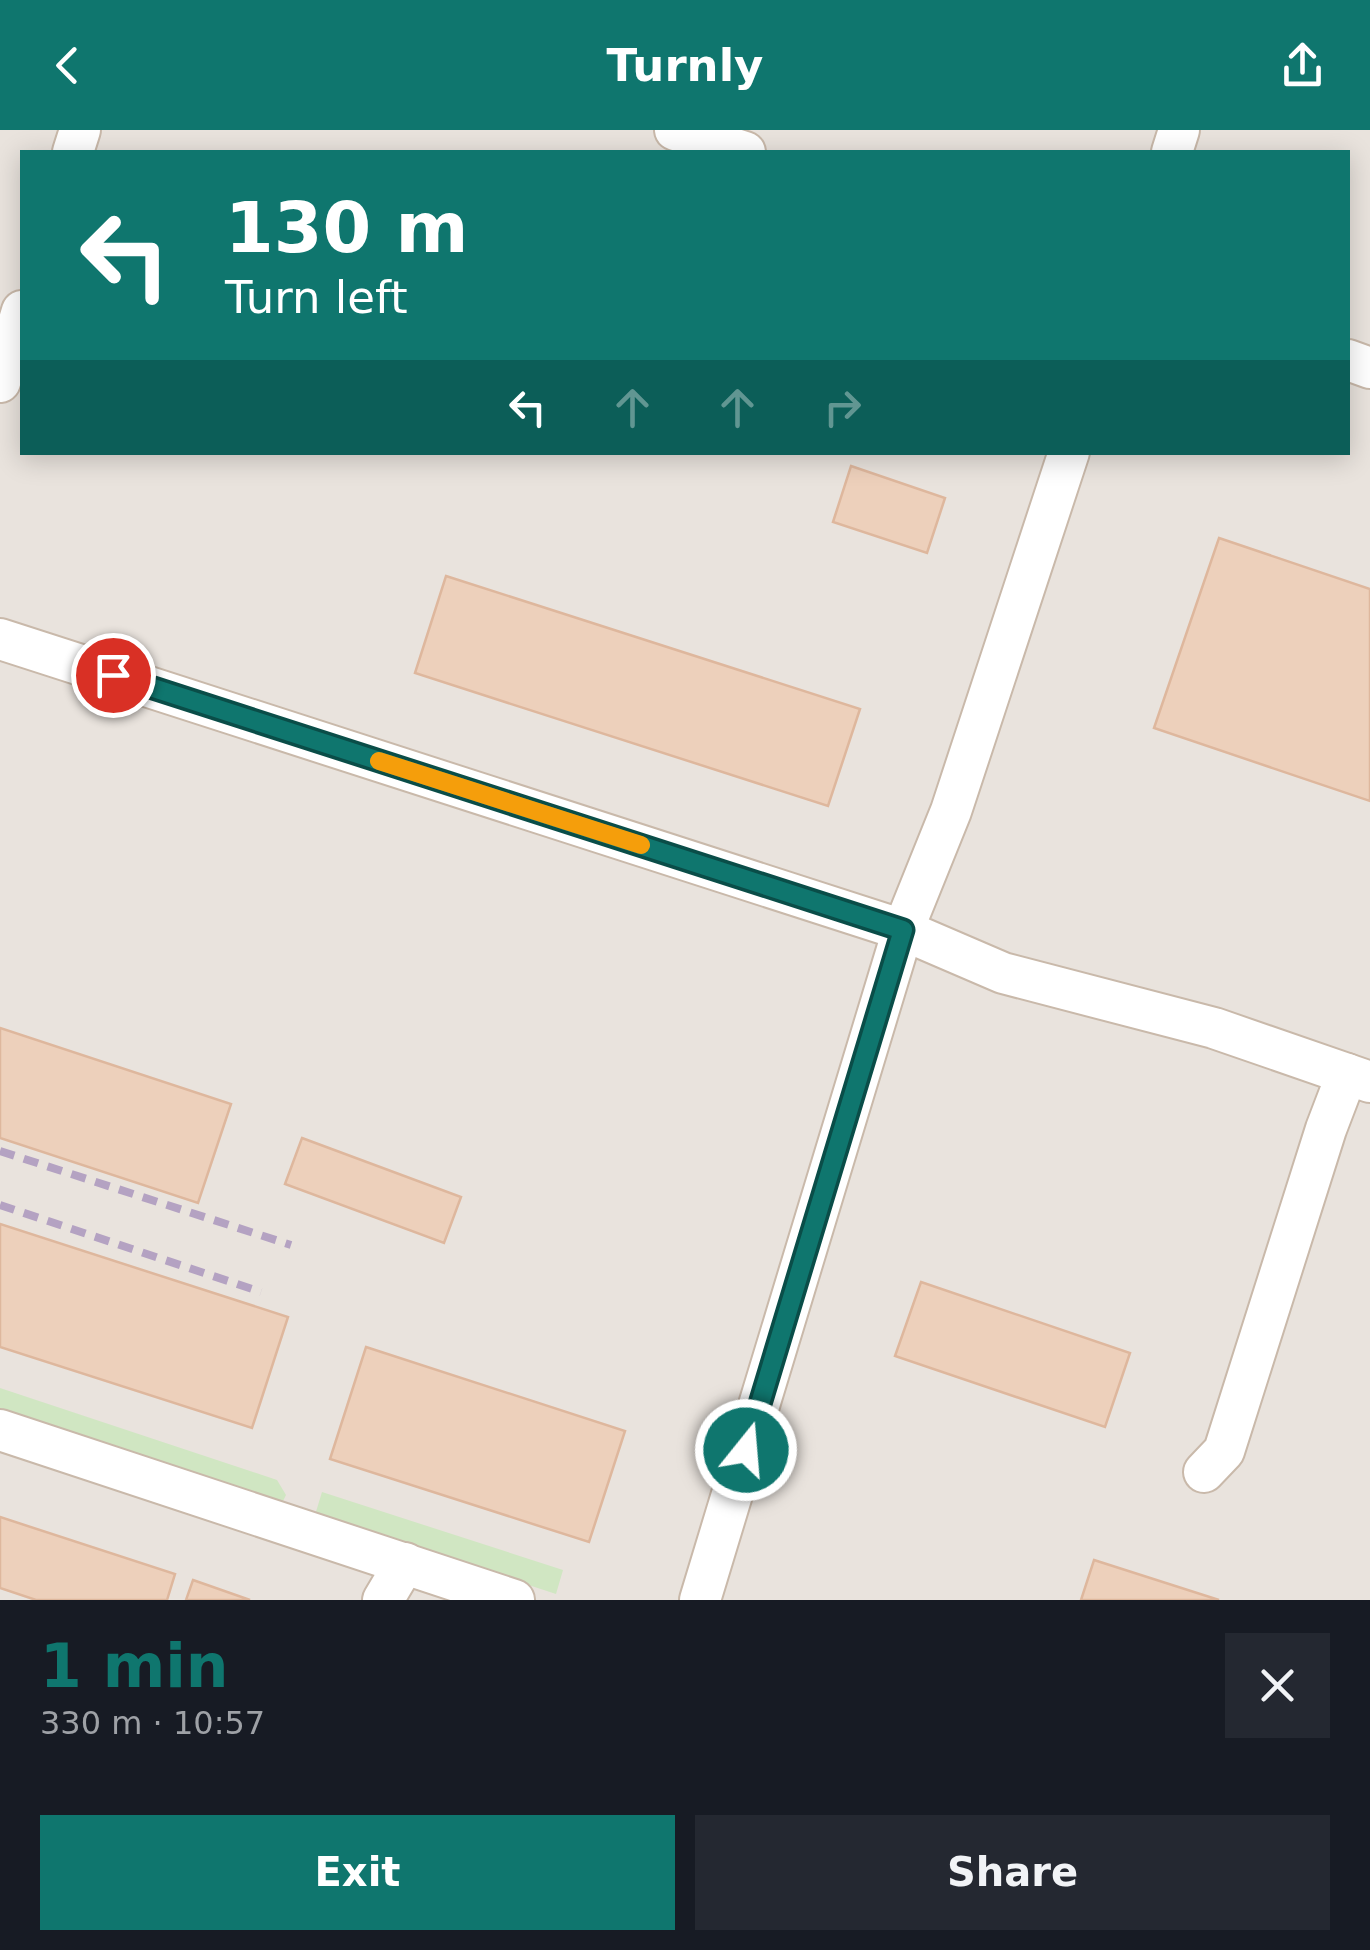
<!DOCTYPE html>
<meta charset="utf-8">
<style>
:root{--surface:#171b24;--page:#242831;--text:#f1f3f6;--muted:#9ea1a6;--accent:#0f766e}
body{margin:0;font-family:"DejaVu Sans",sans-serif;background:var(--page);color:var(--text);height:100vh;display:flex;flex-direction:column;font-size:38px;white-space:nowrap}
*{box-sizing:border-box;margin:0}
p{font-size:32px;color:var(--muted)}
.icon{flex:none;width:55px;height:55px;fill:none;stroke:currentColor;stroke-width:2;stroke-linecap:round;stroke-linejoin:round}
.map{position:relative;height:1470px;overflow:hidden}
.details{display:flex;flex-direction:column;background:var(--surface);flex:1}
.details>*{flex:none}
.banner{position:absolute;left:20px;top:20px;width:1330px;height:305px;border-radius:0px;box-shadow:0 5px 25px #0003;background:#0f766e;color:#fff;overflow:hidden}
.pin{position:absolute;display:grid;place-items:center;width:85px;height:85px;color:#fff;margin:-42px;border:5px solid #fff;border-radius:50%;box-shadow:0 2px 10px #0007}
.me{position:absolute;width:110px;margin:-55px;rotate:17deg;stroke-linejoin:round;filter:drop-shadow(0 0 8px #0008)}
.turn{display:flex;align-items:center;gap:35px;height:210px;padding:0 40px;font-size:45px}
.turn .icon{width:130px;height:130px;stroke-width:2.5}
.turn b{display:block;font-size:70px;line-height:85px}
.lanes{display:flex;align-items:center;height:95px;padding:0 40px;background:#0003;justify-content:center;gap:50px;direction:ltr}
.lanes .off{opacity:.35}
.round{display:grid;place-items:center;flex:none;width:105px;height:105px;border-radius:0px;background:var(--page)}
.summary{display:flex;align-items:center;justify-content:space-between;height:170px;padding:0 40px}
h1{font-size:60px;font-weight:700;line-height:75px;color:var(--accent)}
.primary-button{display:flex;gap:20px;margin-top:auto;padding:20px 40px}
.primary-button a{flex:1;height:115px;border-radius:0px;background:var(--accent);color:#fff;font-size:40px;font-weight:700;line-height:115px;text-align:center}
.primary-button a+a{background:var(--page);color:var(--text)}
header{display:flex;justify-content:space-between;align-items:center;height:130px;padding:0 40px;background:var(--accent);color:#fff;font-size:45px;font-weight:700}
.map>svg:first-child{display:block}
</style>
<header><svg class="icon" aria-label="back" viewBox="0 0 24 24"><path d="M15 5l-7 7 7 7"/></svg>Turnly<svg class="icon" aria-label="share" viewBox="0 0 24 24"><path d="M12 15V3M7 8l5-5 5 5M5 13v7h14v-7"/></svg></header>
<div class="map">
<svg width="1370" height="1470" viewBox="0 0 1370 1470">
<rect width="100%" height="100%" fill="#faf1e2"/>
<path fill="#e9e3dd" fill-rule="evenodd" d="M0,0H1370V1470H0ZM22,22H1348V322H22Z"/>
<g fill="#d0e6c2">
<path d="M0,1258L277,1350L286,1365L281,1375L0,1283Z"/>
<path d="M322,1362L563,1440L556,1464L315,1385Z"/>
</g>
<g fill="#edd0bb" stroke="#deb79d" stroke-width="2.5">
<path d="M851,336L945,368L927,423L833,392Z"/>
<path d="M1219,408L1370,459V671L1154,598Z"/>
<path d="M446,446L860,579L828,676L415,543Z"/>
<path d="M0,898L231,974L198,1073L0,1008Z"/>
<path d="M302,1008L461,1067L444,1113L285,1054Z"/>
<path d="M0,1094L288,1187L252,1298L0,1217Z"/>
<path d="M921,1152L1130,1223L1105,1297L895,1226Z"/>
<path d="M366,1217L625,1301L589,1412L330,1329Z"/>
<path d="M0,1387L175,1444L167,1470H36L0,1458Z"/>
<path d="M1094,1430L1219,1470H1081Z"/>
<path d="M193,1450L250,1470H186Z"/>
</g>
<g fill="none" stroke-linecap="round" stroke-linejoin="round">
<defs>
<g id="minor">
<path d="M675,0L745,22"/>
<path d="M73,22L80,0"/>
<path d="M1172,22L1179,0"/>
<path d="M1348,230L1370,238"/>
<path d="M0,252L22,181"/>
<path d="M1069,322L951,681L903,800L1003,843L1214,898L1370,952"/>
<path d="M0,509L903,800L700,1470"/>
<path d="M0,1300L514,1470"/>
<path d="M1204,1342L1224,1321L1326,999L1347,944"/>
<path d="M383,1470L405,1433"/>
</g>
</defs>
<use href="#minor" stroke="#c9b9aa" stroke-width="44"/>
<use href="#minor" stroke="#fff" stroke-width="40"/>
<g stroke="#b4a2c2" stroke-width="8" stroke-dasharray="15 10" stroke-linecap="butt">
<path d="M0,1021L291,1115"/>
<path d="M0,1075L261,1162"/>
</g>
</g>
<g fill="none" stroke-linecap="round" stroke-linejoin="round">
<defs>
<path id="route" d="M113,545L903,800L746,1320"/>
</defs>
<use href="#route" stroke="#0a4d48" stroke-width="25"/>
<use href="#route" stroke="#0f766e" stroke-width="18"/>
<path stroke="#f59e0b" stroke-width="18" d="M379,631L641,715"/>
</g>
</svg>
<div class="pin" style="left:113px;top:545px;background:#d93025"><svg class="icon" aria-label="arrive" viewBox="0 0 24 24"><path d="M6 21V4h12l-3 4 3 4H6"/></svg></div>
<svg class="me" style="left:746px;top:1320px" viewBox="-20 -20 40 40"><circle r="17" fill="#0f766e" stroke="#fff" stroke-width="3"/><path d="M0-11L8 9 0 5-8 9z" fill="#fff"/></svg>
<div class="banner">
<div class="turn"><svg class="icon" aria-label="left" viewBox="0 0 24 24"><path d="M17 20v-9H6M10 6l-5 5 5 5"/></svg><div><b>130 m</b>Turn left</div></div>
<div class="lanes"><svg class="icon" aria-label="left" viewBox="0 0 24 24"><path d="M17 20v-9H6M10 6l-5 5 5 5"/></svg><svg class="icon off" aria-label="ahead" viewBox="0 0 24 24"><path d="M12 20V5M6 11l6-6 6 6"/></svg><svg class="icon off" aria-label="ahead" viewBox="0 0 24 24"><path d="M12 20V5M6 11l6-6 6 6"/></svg><svg class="icon off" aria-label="right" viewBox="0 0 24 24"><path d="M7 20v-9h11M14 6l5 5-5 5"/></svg></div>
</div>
</div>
<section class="details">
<div class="summary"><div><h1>1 min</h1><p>330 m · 10:57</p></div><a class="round"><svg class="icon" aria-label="close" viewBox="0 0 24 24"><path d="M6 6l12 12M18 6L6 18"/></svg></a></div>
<div class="primary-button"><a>Exit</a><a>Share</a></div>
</section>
